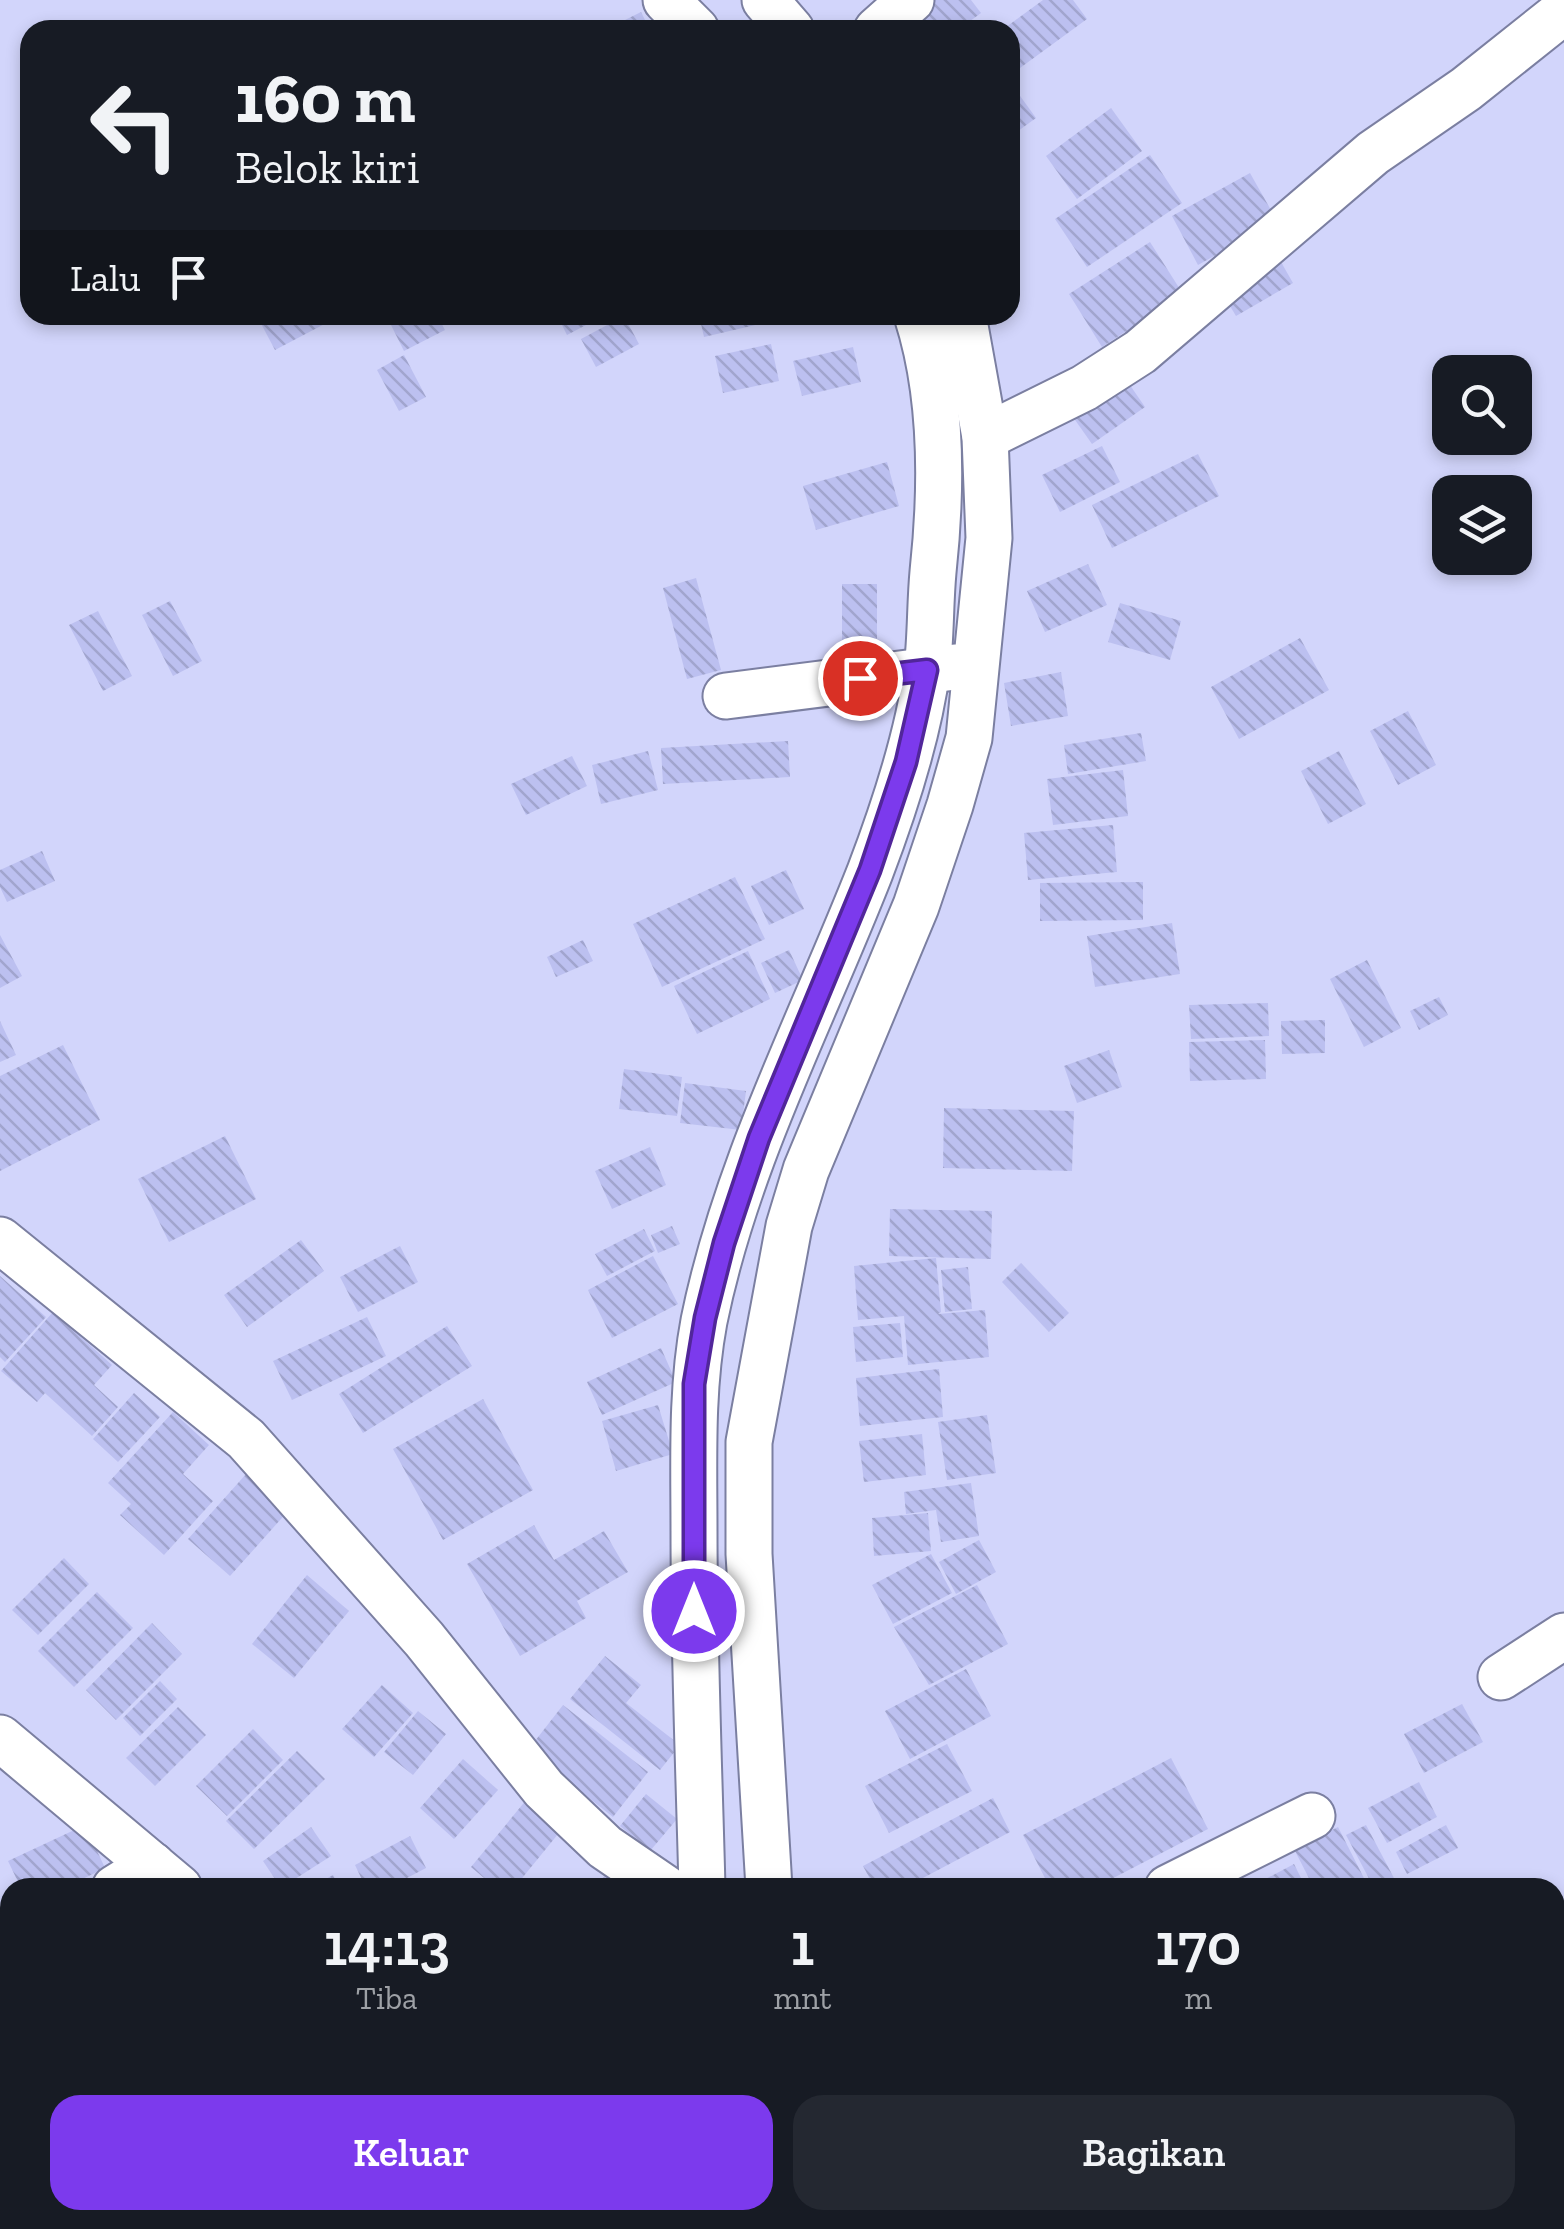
<!DOCTYPE html>
<html lang="id">
<style>
:root{--surface:#171b24;--page:#242831;--text:#f1f3f6;--muted:#9ea1a6;--accent:#7c3aed}
body{margin:0;font-family:"Zilla Slab",serif;background:var(--page);color:var(--text);height:100vh;display:flex;flex-direction:column;font-size:38px;white-space:nowrap}
*{box-sizing:border-box;margin:0}
p{font-size:32px;color:var(--muted)}
.icon{flex:none;width:55px;height:55px;fill:none;stroke:currentColor;stroke-width:2;stroke-linecap:round;stroke-linejoin:round}
.map{position:relative;flex:1;overflow:hidden}
.drawer{position:absolute;left:0px;top:1878px;width:1565px;height:352px;display:flex;flex-direction:column;background:var(--surface);border-radius:30px 30px 0 0;box-shadow:0 5px 15px #0003}
.drawer>*{flex:none}
.hud{position:absolute;left:20px;top:20px;width:1000px;height:305px;border-radius:30px;box-shadow:0 5px 15px #0003;background:#171b24;color:var(--text);overflow:hidden}
.fabs{position:absolute;left:1432px;top:355px;display:grid;gap:20px}
.fabs a{display:grid;place-items:center;width:100px;height:100px;border-radius:20px;background:var(--surface);box-shadow:0 5px 15px #0003;font-size:50px}
.pin{position:absolute;display:grid;place-items:center;width:85px;height:85px;color:#fff;margin:-42px;border:5px solid #fff;border-radius:50%;box-shadow:0 2px 10px #0007}
.me{position:absolute;width:110px;margin:-55px;rotate:0deg;stroke-linejoin:round;filter:drop-shadow(0 0 8px #0008)}
.turn{display:flex;align-items:center;gap:35px;height:210px;padding:0 50px;font-size:45px}
.turn .icon{width:130px;height:130px;stroke-width:2.5}
.turn b{display:block;font-size:70px;line-height:85px}
.then{display:flex;align-items:center;height:95px;padding:0 50px;background:#0003;gap:20px;font-size:38px}
.eta{display:flex;justify-content:space-evenly;align-items:center;height:170px;text-align:center}
.eta b{font-size:60px;font-weight:600;line-height:70px}
.action{display:flex;gap:20px;margin-top:auto;padding:20px 50px}
.action a{flex:1;height:115px;border-radius:30px;background:var(--accent);color:#fff;font-size:40px;font-weight:600;line-height:115px;text-align:center}
.action a+a{background:var(--page);color:var(--text)}
.map>svg:first-child{display:block}
</style>
<div class="map">
<svg width="1564" height="2229" viewBox="0 0 1564 2229">
<defs>
<pattern id="building-back-hatch" width="6" height="6" patternUnits="userSpaceOnUse" patternTransform="scale(2.5)"><rect width="6" height="6" fill="#bcc0f0"/><path d="M-1 5l2 2M0 0l6 6M5-1l2 2" fill="none" stroke="#a1a5ce"/></pattern>
</defs>
<rect width="100%" height="100%" fill="#d2d5fb"/>
<g fill="url(#building-back-hatch)">
<path d="M934,0H971L981,13L958,30H923L913,16Z"/>
<path d="M1043,0H1073L1087,19L1020,68L1010,55V30H1002Z"/>
<path d="M641,12L650,30H605Z"/>
<path d="M1010,82L1036,118L1010,137Z"/>
<path d="M1111,108L1142,151L1077,199L1046,156Z"/>
<path d="M1150,155L1182,203L1087,267L1055,219Z"/>
<path d="M1250,173L1277,221L1198,265L1172,216Z"/>
<path d="M1150,242L1183,294L1102,347L1069,294Z"/>
<path d="M1273,248L1293,283L1236,316L1215,281Z"/>
<path d="M260,315H334L336,318L275,350L257,316Z"/>
<path d="M386,315H437L445,330L404,351Z"/>
<path d="M557,315H605L567,335Z"/>
<path d="M699,315H780L781,319L704,337Z"/>
<path d="M624,316L639,344L596,367L581,339Z"/>
<path d="M771,344L779,381L723,393L715,356Z"/>
<path d="M853,347L861,382L802,396L793,361Z"/>
<path d="M404,355L426,397L399,411L377,370Z"/>
<path d="M1121,372L1145,407L1092,444L1068,410Z"/>
<path d="M1102,446L1120,482L1060,512L1042,475Z"/>
<path d="M1198,454L1219,496L1112,548L1092,505Z"/>
<path d="M887,462L899,506L816,530L803,486Z"/>
<path d="M1088,564L1107,605L1045,632L1027,591Z"/>
<path d="M696,578L721,670L687,679L663,588Z"/>
<path d="M842,584H877V639L842,640Z"/>
<path d="M170,601L202,661L173,676L142,615Z"/>
<path d="M1120,603L1181,621L1170,660L1108,642Z"/>
<path d="M98,611L132,676L103,691L69,625Z"/>
<path d="M1300,638L1329,690L1239,739L1211,687Z"/>
<path d="M1061,672L1068,716L1011,726L1004,683Z"/>
<path d="M1408,711L1436,765L1398,785L1370,731Z"/>
<path d="M1141,733L1146,761L1068,774L1064,745Z"/>
<path d="M788,741L790,777L663,784L661,748Z"/>
<path d="M648,751L658,790L601,804L592,765Z"/>
<path d="M1339,751L1366,804L1328,824L1301,771Z"/>
<path d="M572,756L587,786L526,815L511,784Z"/>
<path d="M1123,770L1128,816L1053,825L1047,779Z"/>
<path d="M1113,825L1117,872L1028,880L1024,833Z"/>
<path d="M42,851L55,881L7,902L0,887V870Z"/>
<path d="M786,870L804,909L769,925L751,886Z"/>
<path d="M735,877L765,939L662,987L633,924Z"/>
<path d="M1143,882V920L1040,921V883Z"/>
<path d="M1172,923L1180,974L1095,987L1087,936Z"/>
<path d="M0,935L22,976L0,988Z"/>
<path d="M583,940L593,961L556,977L547,957Z"/>
<path d="M789,950L803,980L775,993L761,963Z"/>
<path d="M748,951L770,999L697,1034L674,986Z"/>
<path d="M1367,960L1401,1028L1364,1047L1330,979Z"/>
<path d="M1439,997L1448,1015L1419,1030L1410,1011Z"/>
<path d="M1268,1003L1269,1036L1191,1039L1189,1005Z"/>
<path d="M1325,1020V1053L1282,1054L1281,1021Z"/>
<path d="M0,1021L16,1055L0,1062Z"/>
<path d="M1265,1040L1266,1079L1190,1081L1189,1042Z"/>
<path d="M63,1045L100,1120L0,1171V1076Z"/>
<path d="M1109,1050L1122,1087L1077,1103L1064,1066Z"/>
<path d="M624,1069L682,1077L677,1116L619,1109Z"/>
<path d="M685,1083L746,1091L741,1130L680,1123Z"/>
<path d="M944,1108L1074,1111L1072,1171L943,1168Z"/>
<path d="M225,1136L256,1199L169,1242L138,1179Z"/>
<path d="M650,1147L666,1185L612,1209L595,1171Z"/>
<path d="M890,1209L992,1211L991,1259L889,1256Z"/>
<path d="M672,1226L680,1244L658,1253L651,1235Z"/>
<path d="M644,1229L655,1251L607,1276L595,1254Z"/>
<path d="M301,1240L324,1271L247,1327L224,1295Z"/>
<path d="M400,1246L418,1282L358,1312L340,1277Z"/>
<path d="M653,1256L678,1304L612,1338L588,1290Z"/>
<path d="M936,1258L941,1312L938,1314L985,1310L989,1357L908,1365L904,1316L858,1320L854,1266Z"/>
<path d="M1021,1263L1069,1313L1049,1332L1002,1282Z"/>
<path d="M968,1267L972,1309L945,1312L941,1270Z"/>
<path d="M0,1276L46,1317L5,1362L0,1357Z"/>
<path d="M53,1312L112,1365L94,1385L118,1407L92,1436L45,1393L37,1402L1,1371Z"/>
<path d="M367,1317L386,1356L292,1400L273,1361Z"/>
<path d="M900,1323L903,1357L856,1362L853,1327Z"/>
<path d="M447,1326L472,1366L363,1433L339,1394Z"/>
<path d="M661,1348L676,1382L602,1415L587,1382Z"/>
<path d="M939,1369L943,1417L860,1426L856,1378Z"/>
<path d="M134,1393L160,1417L118,1462L93,1439Z"/>
<path d="M483,1399L533,1490L443,1540L393,1449Z"/>
<path d="M658,1405L673,1454L616,1471L602,1421Z"/>
<path d="M173,1412L209,1445L183,1474L213,1501L164,1555L120,1515L131,1504L108,1483Z"/>
<path d="M987,1415L996,1473L947,1480L938,1422Z"/>
<path d="M922,1434L926,1475L864,1482L859,1441Z"/>
<path d="M247,1473L289,1510L230,1576L188,1539Z"/>
<path d="M971,1483L979,1536L941,1542L936,1510L906,1514L904,1492Z"/>
<path d="M928,1513L931,1551L874,1556L872,1518Z"/>
<path d="M534,1525L554,1560L604,1531L628,1572L577,1601L586,1618L520,1656L467,1564Z"/>
<path d="M979,1540L996,1572L956,1594L939,1562Z"/>
<path d="M931,1554L952,1593L893,1624L872,1585Z"/>
<path d="M64,1558L89,1584L38,1635L12,1610Z"/>
<path d="M307,1575L349,1611L294,1678L252,1644Z"/>
<path d="M977,1585L1008,1644L929,1685L894,1627Z"/>
<path d="M97,1592L133,1628L74,1687L38,1651Z"/>
<path d="M152,1623L182,1654L116,1720L86,1690Z"/>
<path d="M605,1656L641,1685L626,1703L680,1745L660,1770L570,1699Z"/>
<path d="M966,1669L991,1716L910,1759L885,1711Z"/>
<path d="M160,1681L177,1699L140,1736L123,1718Z"/>
<path d="M382,1685L413,1713L374,1757L342,1729Z"/>
<path d="M1462,1704L1483,1742L1424,1773L1404,1734Z"/>
<path d="M563,1705L648,1772L613,1817L528,1750Z"/>
<path d="M178,1707L206,1735L155,1786L126,1758Z"/>
<path d="M418,1711L446,1734L413,1775L384,1752Z"/>
<path d="M253,1729L283,1760L227,1816L196,1786Z"/>
<path d="M947,1744L972,1791L889,1833L865,1786Z"/>
<path d="M297,1751L325,1779L254,1849L226,1821Z"/>
<path d="M1171,1758L1208,1829L1094,1888H1050L1023,1835Z"/>
<path d="M463,1759L498,1790L454,1839L420,1808Z"/>
<path d="M1419,1782L1437,1817L1387,1843L1368,1808Z"/>
<path d="M646,1794L677,1819L650,1851L620,1826Z"/>
<path d="M993,1798L1010,1832L904,1888H875L863,1866Z"/>
<path d="M527,1799L563,1828L514,1888H496L471,1867Z"/>
<path d="M85,1825L105,1868L64,1888H21L8,1861Z"/>
<path d="M1366,1825L1395,1880L1382,1888H1374L1346,1835Z"/>
<path d="M1446,1825L1458,1848L1407,1874L1396,1852Z"/>
<path d="M311,1827L331,1856L281,1888L263,1861Z"/>
<path d="M1338,1827L1369,1888H1314L1294,1849Z"/>
<path d="M410,1836L426,1868L388,1888H366L355,1865Z"/>
<path d="M1294,1864L1306,1888H1258L1256,1884Z"/>
<path d="M606,1874L624,1888H596Z"/>
<path d="M333,1875L340,1888H310Z"/>
<path d="M1564,2060V2108L1555,2094V2066Z"/>
<path d="M617,2220H647L651,2229H598Z"/>
<path d="M698,2220H752L759,2229H705Z"/>
<path d="M795,2220H945V2229H796Z"/>
<path d="M1293,2220H1378L1370,2229H1284Z"/>
</g>
<g fill="none" stroke-linecap="round" stroke-linejoin="round">
<defs>
<g id="street">
<path d="M666,0L696,30"/>
<path d="M765,0L791,30"/>
<path d="M877,30L911,0"/>
<path d="M985,437L1084,388L1140,352L1373,153L1466,89L1564,11"/>
<path d="M726,696L955,667"/>
<path d="M0,1240L246,1439L424,1639L544,1789L605,1847L665,1888"/>
<path d="M1501,1677L1564,1636"/>
<path d="M0,1738L179,1888"/>
<path d="M115,1888L152,1865"/>
<path d="M702,1888C699,1769 694,1650 694,1531C694,1460 691,1390 704,1321C736,1163 812,1020 870,872C894,809 918,737 927,669C931,638 930,604 933,572C942,489 943,396 917,315"/>
<path d="M769,1888L749,1554V1442L789,1226L806,1170L916,906L950,805L969,738L989,538L985,437L963,315"/>
<path d="M1168,1888L1312,1816"/>
<path d="M0,1965L10,1953"/>
<path d="M507,2220L514,2229"/>
<path d="M1069,2220L1077,2229"/>
</g>
</defs>
<use href="#street" stroke="#7b7fa1" stroke-width="49"/>
<use href="#street" stroke="#fff" stroke-width="45"/>
</g>
<g fill="none" stroke-linecap="round" stroke-linejoin="round">
<defs>
<path id="route" d="M694,1611V1384L705,1318L724,1243L759,1138L870,870L906,762L927,670L860,678"/>
</defs>
<use href="#route" stroke="#51269a" stroke-width="25"/>
<use href="#route" stroke="#7c3aed" stroke-width="18"/>
</g>
</svg>
<div class="fabs">
<a><svg class="icon" aria-label="search" viewBox="0 0 24 24"><circle cx="10" cy="10" r="6"/><path d="M15 15l6 6"/></svg></a>
<a><svg class="icon" aria-label="layers" viewBox="0 0 24 24"><path d="M12 4l9 5-9 5-9-5zM3 14l9 5 9-5"/></svg></a>
</div>
<div class="pin" style="left:860px;top:678px;background:#d93025"><svg class="icon" aria-label="arrive" viewBox="0 0 24 24"><path d="M6 21V4h12l-3 4 3 4H6"/></svg></div>
<svg class="me" style="left:694px;top:1611px" viewBox="-20 -20 40 40"><circle r="17" fill="#7c3aed" stroke="#fff" stroke-width="3"/><path d="M0-11L8 9 0 5-8 9z" fill="#fff"/></svg>
<div class="hud">
<div class="turn"><svg class="icon" aria-label="left" viewBox="0 0 24 24"><path d="M17 20v-9H6M10 6l-5 5 5 5"/></svg><div><b>160 m</b>Belok kiri</div></div>
<div class="then">Lalu<svg class="icon" aria-label="arrive" viewBox="0 0 24 24"><path d="M6 21V4h12l-3 4 3 4H6"/></svg></div>
</div>
<section class="drawer">
<div class="eta">
<div><b>14:13</b><p>Tiba</p></div>
<div><b>1</b><p>mnt</p></div>
<div><b>170</b><p>m</p></div>
</div>
<div class="action"><a>Keluar</a><a>Bagikan</a></div>
</section>
</div>
